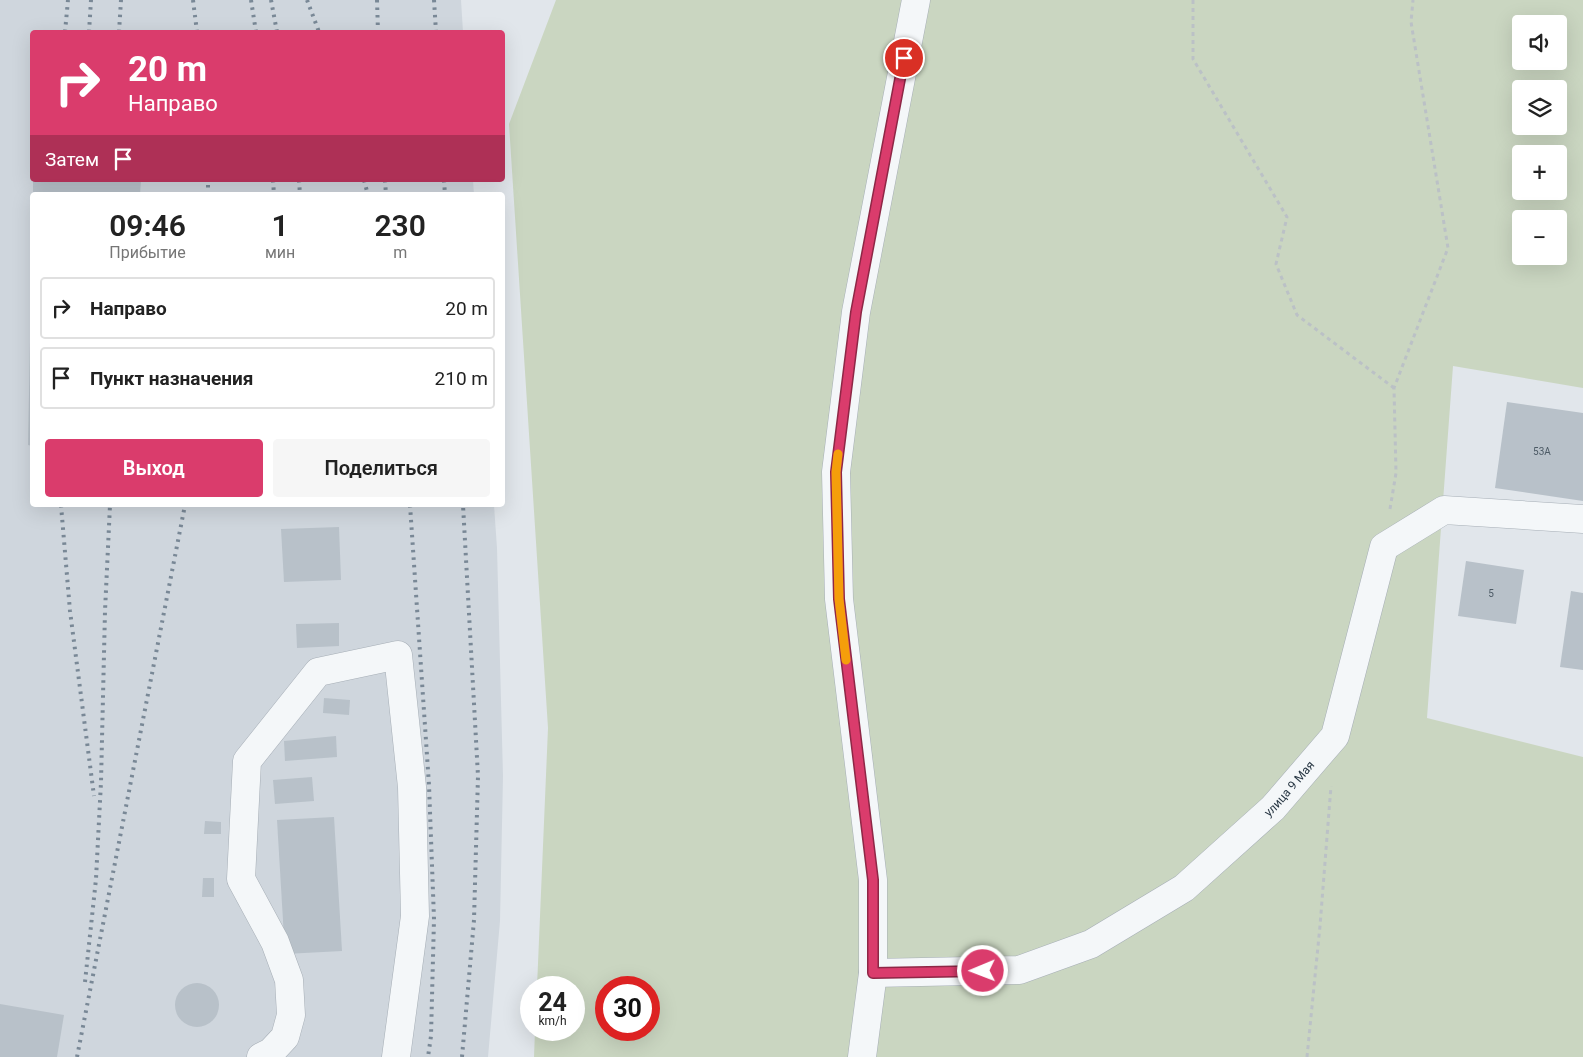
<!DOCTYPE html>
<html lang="ru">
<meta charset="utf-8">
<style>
:root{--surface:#fff;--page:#f6f6f6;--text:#222;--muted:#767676;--line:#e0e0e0;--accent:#da3c6c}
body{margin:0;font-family:Roboto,sans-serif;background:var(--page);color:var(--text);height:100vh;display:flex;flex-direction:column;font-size:19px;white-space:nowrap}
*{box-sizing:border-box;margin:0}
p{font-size:16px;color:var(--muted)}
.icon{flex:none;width:28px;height:28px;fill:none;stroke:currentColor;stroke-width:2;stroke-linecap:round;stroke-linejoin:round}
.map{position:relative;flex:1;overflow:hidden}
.side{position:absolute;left:30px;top:192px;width:475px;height:315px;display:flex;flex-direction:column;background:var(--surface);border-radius:5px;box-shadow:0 5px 20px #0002}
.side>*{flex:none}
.guide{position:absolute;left:30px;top:30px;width:475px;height:152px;border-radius:5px;box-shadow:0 5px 20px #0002;background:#da3c6c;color:#fff;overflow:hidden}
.controls{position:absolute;left:1512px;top:15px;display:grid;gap:10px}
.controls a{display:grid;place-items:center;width:55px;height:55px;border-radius:5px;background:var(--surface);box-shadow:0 5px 20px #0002;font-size:25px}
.speed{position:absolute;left:520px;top:976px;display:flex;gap:10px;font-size:25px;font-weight:700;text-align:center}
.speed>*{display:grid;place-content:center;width:65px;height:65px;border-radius:50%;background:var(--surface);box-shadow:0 5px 20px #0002;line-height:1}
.speed small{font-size:12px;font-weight:400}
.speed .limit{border:8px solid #d22;background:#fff;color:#111}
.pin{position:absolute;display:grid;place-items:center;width:42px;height:42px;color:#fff;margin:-21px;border:2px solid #fff;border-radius:50%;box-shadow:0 1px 5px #0007}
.me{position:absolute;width:55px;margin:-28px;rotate:269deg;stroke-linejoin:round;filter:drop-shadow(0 0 4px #0008)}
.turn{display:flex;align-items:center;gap:18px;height:105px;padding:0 15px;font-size:22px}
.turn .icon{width:65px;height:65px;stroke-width:2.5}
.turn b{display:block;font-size:35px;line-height:42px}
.then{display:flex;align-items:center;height:48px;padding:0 15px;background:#0003;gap:10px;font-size:19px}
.eta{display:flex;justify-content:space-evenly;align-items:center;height:85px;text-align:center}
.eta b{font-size:30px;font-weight:600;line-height:35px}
.action{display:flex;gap:10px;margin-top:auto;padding:10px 15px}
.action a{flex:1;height:58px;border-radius:5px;background:var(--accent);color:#fff;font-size:20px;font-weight:600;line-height:58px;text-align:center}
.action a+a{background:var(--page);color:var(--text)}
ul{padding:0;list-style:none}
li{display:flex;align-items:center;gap:15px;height:62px;margin:0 10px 8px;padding:0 5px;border:2px solid var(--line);border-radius:5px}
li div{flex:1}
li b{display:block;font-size:19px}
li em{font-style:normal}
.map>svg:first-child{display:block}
</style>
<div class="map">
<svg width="1583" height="1057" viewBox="0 0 1583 1057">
<rect width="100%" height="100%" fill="#e1e6eb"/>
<path fill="#cfd6dd" d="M0,0H461L463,32H32V180H473L474,195H32V505H494L497,548L503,776L500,921L488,1057H0Z"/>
<path fill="#cad6c1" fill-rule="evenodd" d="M556,0H1583V388L1453,366L1427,718L1583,757V1057H534L535,1030H574V988L537,987L548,728L509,124ZM1521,24H1559V61H1521ZM1521,89H1559V126H1521ZM1521,154H1559V191H1521ZM1521,219H1559V256H1521ZM606,988H649V1030H606Z"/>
<g fill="#b8c1c9">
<path d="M33,180H141L140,195H33Z"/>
<path d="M31,291H32V446L28,445Z"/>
<path d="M1507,402L1583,413V501L1495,488Z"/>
<path d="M339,527L341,580L284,582L281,529Z"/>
<path d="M1466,561L1524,570L1516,624L1458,616Z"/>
<path d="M1571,591L1583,593V670L1560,667Z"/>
<path d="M339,623V646L297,648L296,624Z"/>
<path d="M324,698L350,700L349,715L323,713Z"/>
<path d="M336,736L337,757L285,761L284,741Z"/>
<path d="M312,777L314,801L275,804L273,780Z"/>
<path d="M334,817L342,951L285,954L277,820Z"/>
<path d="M205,821L221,822V834H204Z"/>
<path d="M203,878H214V897H202Z"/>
<circle cx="197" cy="1005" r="22"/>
<path d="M0,1004L64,1015L57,1057H0Z"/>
</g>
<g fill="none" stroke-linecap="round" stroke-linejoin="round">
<defs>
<g id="minor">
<path id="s1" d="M873,973L1019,970L1091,944L1184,888L1273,808L1335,736L1384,547L1444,510L1583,519"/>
<path d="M261,1057L271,1052L285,1037L291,1015L289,980L275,942L241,879L247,761L318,672L398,655L412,787L415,916L396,1057"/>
<path d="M862,1057L873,973V880L839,599L836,472L856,312L916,0"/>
</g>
</defs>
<use href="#minor" stroke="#a6aeb6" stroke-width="29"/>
<g stroke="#bbc1c6" stroke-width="3" stroke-dasharray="4 4" stroke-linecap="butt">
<path d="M1193,0V59L1287,217L1276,264L1297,315L1394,388"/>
<path d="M1390,509L1396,473L1394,388L1448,248L1411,22L1413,0"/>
<path d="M1307,1057L1320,926L1331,786"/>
</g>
<use href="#minor" stroke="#f4f7f9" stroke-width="28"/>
<g stroke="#798896" stroke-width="4" stroke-dasharray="2.5 5" stroke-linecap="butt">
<path d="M193,0L197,32"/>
<path d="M251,0L256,32"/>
<path d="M271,0L277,32"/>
<path d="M307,0L319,32"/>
<path d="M377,0L378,32"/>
<path d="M434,0L436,32"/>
<path d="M65,32L68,0"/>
<path d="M89,32L91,0"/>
<path d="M119,32L121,0"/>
<path d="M273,180L274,195"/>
<path d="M299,180L300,195"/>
<path d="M364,180L368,195"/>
<path d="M385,180L386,195"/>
<path d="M444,180L445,195"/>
<path d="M208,195V180"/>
<path d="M61,505L70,611L94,796"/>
<path d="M410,505L429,785L434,919L431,1036L428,1057"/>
<path d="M85,982L96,879L101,782L105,611L110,505"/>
<path d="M77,1057L185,505"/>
<path d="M462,1057L474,920L478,776L463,505"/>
</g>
</g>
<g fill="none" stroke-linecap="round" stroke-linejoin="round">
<defs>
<path id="route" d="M904,58L856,312L836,472L839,599L873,880V973L983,971"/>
</defs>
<use href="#route" stroke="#8e2746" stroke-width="12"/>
<use href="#route" stroke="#da3c6c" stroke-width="9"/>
<path stroke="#f59e0b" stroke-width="9" d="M838,454L836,472L839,599L846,660"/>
</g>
<g text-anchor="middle" stroke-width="4" stroke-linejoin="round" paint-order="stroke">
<g font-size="10" fill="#4c5a65">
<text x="1542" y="455">53А</text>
<text x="1491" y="597">5</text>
</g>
<g font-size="12" fill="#283744" stroke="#f1f5f8">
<text dy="4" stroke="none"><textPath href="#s1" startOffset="476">улица 9 Мая</textPath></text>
</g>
</g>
</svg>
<div class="controls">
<a><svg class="icon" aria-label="sound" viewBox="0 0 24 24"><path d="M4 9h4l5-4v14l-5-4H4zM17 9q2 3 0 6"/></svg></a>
<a><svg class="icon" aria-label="layers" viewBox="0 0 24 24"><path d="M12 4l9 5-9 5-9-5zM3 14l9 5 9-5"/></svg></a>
<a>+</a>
<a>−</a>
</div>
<div class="speed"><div>24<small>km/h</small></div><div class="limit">30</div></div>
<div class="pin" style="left:904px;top:58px;background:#d93025"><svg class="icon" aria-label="arrive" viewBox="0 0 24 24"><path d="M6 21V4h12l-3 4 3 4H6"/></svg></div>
<svg class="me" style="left:983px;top:971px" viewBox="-20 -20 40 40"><circle r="17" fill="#da3c6c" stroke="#fff" stroke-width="3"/><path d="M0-11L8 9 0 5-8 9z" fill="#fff"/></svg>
<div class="guide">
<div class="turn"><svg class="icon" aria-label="right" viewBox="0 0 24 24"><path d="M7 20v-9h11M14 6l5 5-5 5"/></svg><div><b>20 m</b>Направо</div></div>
<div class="then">Затем<svg class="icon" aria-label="arrive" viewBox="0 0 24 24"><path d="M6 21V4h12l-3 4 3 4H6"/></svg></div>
</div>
<section class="side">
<div class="eta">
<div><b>09:46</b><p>Прибытие</p></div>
<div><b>1</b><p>мин</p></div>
<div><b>230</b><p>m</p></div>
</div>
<ul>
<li><svg class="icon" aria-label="right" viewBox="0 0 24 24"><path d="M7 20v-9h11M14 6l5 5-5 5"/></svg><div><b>Направо</b></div><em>20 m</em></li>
<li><svg class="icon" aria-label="arrive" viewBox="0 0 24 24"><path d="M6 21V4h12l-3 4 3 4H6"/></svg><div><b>Пункт назначения</b></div><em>210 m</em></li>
</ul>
<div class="action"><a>Выход</a><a>Поделиться</a></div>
</section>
</div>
